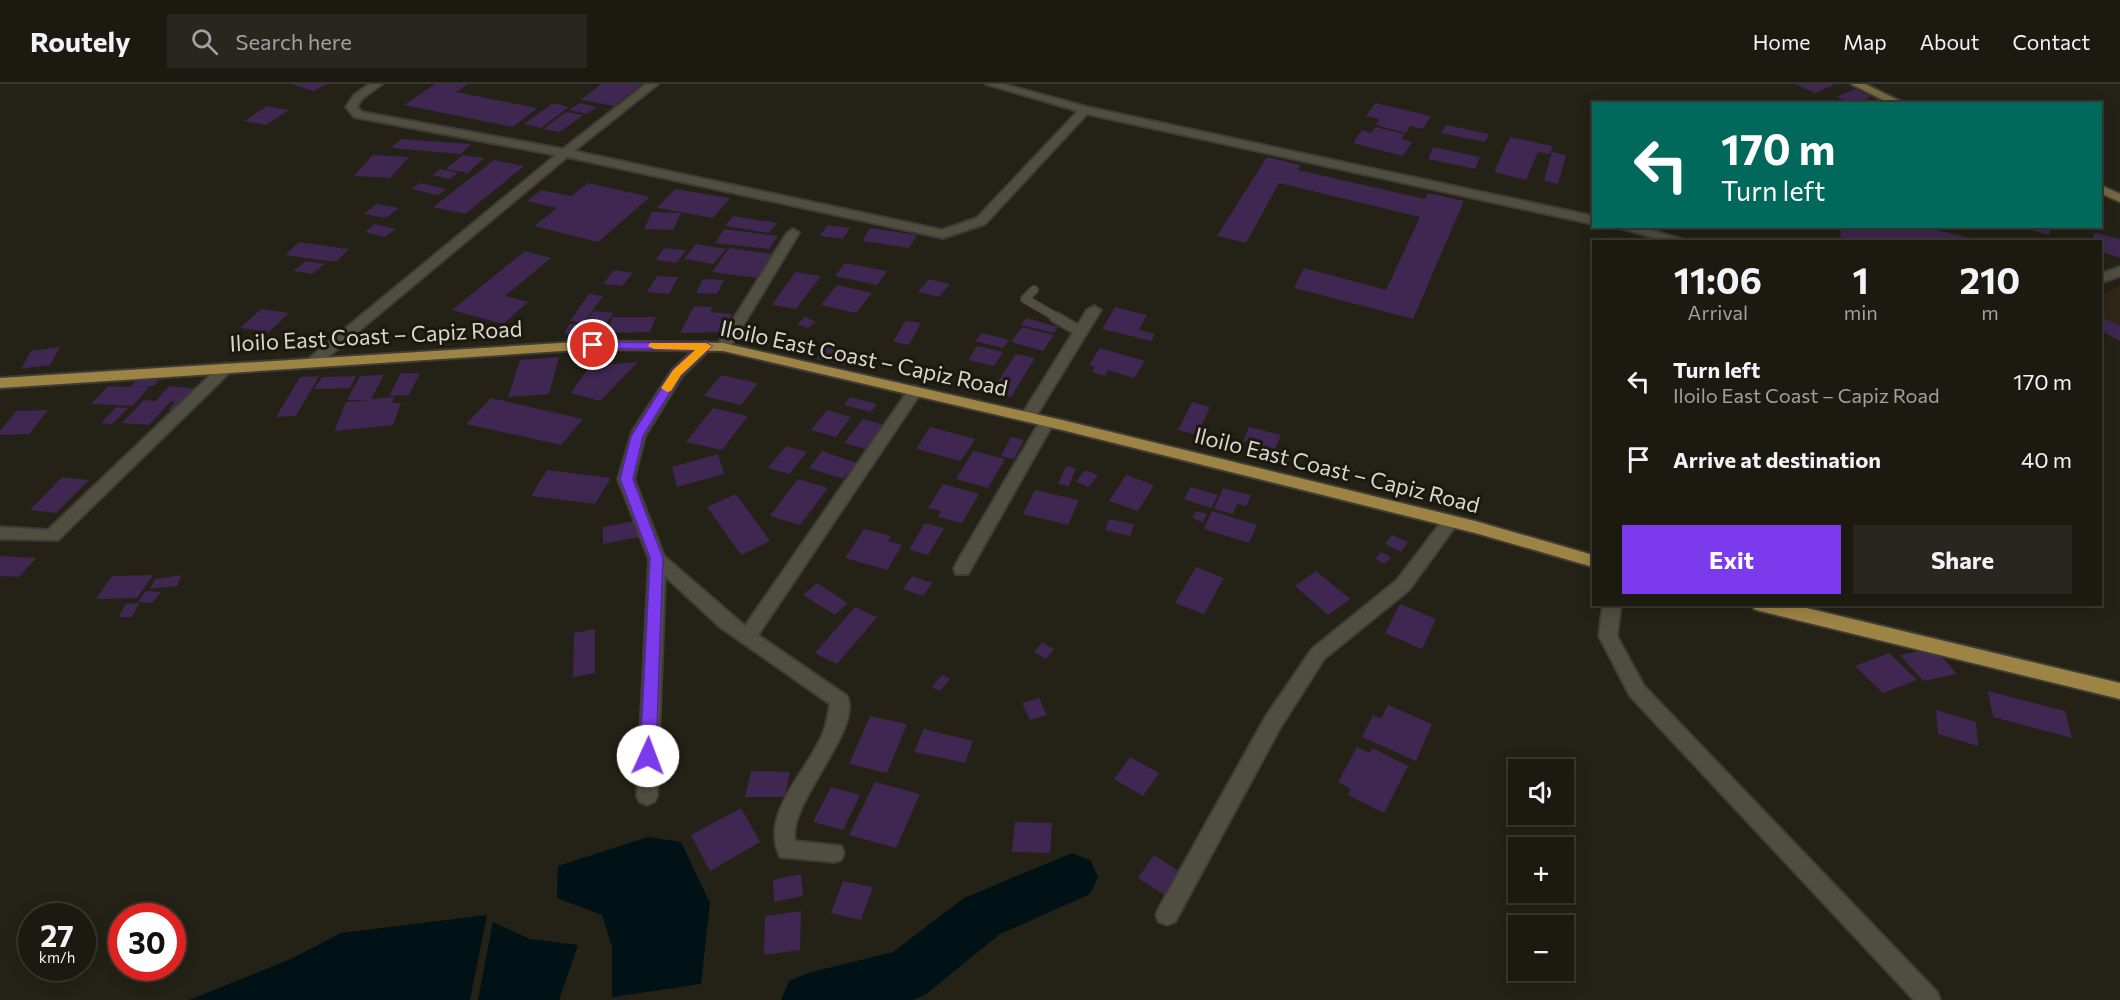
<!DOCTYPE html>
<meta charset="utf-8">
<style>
:root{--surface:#1b1910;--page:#28261e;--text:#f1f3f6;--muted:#a0a09f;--line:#393830;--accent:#7c3aed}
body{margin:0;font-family:Commissioner,sans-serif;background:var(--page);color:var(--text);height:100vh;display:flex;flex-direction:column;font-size:22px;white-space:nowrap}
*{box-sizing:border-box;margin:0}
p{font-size:20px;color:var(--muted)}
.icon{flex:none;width:33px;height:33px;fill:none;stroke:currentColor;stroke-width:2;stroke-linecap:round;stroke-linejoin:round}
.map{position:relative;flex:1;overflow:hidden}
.panel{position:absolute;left:1592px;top:156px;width:510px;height:366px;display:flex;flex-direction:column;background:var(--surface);border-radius:0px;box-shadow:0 3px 15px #0003,0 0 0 2px var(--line)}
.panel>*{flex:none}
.banner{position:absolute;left:1592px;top:18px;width:510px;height:126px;border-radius:0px;box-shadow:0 3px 15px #0003,0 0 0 2px var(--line);background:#00695c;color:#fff;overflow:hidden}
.controls{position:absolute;left:1508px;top:675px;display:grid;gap:12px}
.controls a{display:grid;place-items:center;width:66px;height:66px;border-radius:0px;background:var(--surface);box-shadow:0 3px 15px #0003,0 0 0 2px var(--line);font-size:30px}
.speed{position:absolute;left:18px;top:819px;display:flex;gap:12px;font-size:30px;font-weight:700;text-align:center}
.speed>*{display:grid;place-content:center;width:78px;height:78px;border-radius:50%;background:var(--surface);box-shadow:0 3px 15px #0003,0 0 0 2px var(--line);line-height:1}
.speed small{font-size:15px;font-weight:400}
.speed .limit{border:9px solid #d22;background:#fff;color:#111}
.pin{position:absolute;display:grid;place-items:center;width:51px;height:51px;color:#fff;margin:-26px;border:3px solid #fff;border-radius:50%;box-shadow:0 2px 6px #0007}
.me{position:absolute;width:66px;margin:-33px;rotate:2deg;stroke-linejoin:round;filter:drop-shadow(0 0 4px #0008)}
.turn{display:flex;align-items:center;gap:21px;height:126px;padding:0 30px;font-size:27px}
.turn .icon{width:78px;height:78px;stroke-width:2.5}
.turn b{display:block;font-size:42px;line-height:51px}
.eta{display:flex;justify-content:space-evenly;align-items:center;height:102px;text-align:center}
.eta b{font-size:36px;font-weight:700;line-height:42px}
.button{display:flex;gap:12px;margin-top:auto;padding:12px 30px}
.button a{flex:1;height:69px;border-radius:0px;background:var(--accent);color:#fff;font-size:24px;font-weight:700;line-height:69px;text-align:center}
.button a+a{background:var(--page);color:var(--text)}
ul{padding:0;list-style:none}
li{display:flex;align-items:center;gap:18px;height:78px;padding:0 30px}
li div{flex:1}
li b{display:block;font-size:22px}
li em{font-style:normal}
header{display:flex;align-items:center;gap:36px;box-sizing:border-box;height:84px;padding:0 30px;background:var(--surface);border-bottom:2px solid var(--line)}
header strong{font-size:28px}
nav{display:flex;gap:33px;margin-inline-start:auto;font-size:21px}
.search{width:420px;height:54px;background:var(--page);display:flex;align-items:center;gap:15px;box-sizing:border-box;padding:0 21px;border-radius:0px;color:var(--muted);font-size:22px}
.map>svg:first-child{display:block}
</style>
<header>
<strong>Routely</strong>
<div class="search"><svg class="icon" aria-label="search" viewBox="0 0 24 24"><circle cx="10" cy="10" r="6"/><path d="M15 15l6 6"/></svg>Search here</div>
<nav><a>Home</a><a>Map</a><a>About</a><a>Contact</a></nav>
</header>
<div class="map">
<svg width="2120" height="916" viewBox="0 0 2120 916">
<rect width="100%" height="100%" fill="#242116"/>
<path fill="#312717" d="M2120,202V257L2100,246V212Z"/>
<g fill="#001216">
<path d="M648,753L681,758L710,819L701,900L612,913V863L602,831L557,814L558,782Z"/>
<path d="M487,831L470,916H189L291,875L341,849Z"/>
<path d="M493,838L530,855L578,861L559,916H478Z"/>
</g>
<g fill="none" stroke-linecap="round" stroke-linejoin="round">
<path fill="#001216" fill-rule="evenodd" d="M1072,769L1090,776L1098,793L1090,810L1000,850L925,911L913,916H781L789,897L808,889L893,868L964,814Z"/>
</g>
<g fill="#3f2751">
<path d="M290,0H327L314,7Z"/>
<path d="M435,0H468L456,8L537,24L513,43L404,21Z"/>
<path d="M601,0H642L614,22L581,16Z"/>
<path d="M1795,0H1831L1834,1L1815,9Z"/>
<path d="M1855,5L1871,13L1855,20L1836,13Z"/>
<path d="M553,19L569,23L541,44L524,40Z"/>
<path d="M580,19L597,23L587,30L569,26Z"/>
<path d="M1375,19L1431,32L1423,45L1410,42L1406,49L1376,41L1380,35L1366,32Z"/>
<path d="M267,22L289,26L266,41L244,37Z"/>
<path d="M566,28L583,31L560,48L543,45Z"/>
<path d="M1446,41L1489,50L1485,58L1441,49Z"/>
<path d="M1375,43L1405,50L1402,55L1412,58L1403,72L1353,59L1362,46L1371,49Z"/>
<path d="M1510,53L1553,62L1550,70L1538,68L1526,96L1494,88Z"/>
<path d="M401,55L471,60L461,70L391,64Z"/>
<path d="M1433,63L1480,73L1475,85L1428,75Z"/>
<path d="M1552,68L1566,71L1558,100L1544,97Z"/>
<path d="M373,71L409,73L390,94L354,92Z"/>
<path d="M463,71L484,74L468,89L446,85Z"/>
<path d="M1267,73L1301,81L1298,86L1425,115L1428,109L1464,117L1413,235L1294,204L1304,184L1386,206L1420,133L1279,99L1246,159L1217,152Z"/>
<path d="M494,76L524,82L465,130L433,123Z"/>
<path d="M440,85L458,89L450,95L432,91Z"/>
<path d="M420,99L446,105L438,111L411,105Z"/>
<path d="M588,99L650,113L598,158L534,142L557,124L527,117L541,106L571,112Z"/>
<path d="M675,105L730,114L713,134L657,124Z"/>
<path d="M377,120L399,124L386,134L363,130Z"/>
<path d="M652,128L681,129L673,146L644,145Z"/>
<path d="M733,132L777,139L769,149L725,142Z"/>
<path d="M375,140L396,145L385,153L365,148Z"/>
<path d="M827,141L850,144L843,155L820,152Z"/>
<path d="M1841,142H1918L1984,157L1840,158Z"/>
<path d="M2036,142H2051L2049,151L2034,147Z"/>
<path d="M870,144L917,151L909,164L862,157Z"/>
<path d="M724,145L778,152L769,165L715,159Z"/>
<path d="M2095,149L2120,155V174L2100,167V158H2090Z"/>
<path d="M299,158L349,165L336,178L285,171Z"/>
<path d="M696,160L726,165L713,180L684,175Z"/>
<path d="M664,164L686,166L677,179L656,176Z"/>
<path d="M729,164L773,170L757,194L712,188Z"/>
<path d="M525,167L551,174L505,212L528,218L503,240L452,226Z"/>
<path d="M306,177L325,180L312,190L293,187Z"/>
<path d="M845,179L887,187L877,201L835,192Z"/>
<path d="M614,186L633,189L622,202L603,200Z"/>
<path d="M795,188L821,192L796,225L772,221Z"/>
<path d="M657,192L678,193L669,210L647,208Z"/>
<path d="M703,195L724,196L717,210L696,209Z"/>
<path d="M929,195L950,200L939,213L918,208Z"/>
<path d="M837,201L872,209L856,229L821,221Z"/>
<path d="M589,210L603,212L584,239L570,237Z"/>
<path d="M694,222L713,223L710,228L732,230L723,248L680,249Z"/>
<path d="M1115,223L1147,231L1135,253L1102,245Z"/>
<path d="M261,225L289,229L269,248L240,244Z"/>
<path d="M594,227L614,229L605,241L585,239Z"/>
<path d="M2100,232L2120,242V257L2100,246Z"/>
<path d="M613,233H656L650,248L606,249Z"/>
<path d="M805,233L816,238L808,244L797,240Z"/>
<path d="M1026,234L1058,243L1054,249L1021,241Z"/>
<path d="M905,237L921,239L909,261L893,258Z"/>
<path d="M569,240H585L581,250H564Z"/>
<path d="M587,243H607L602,254H581Z"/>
<path d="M1022,243L1054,251L1043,267L1011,258Z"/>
<path d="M1139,246L1155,250L1151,257L1135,253Z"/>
<path d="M982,249L1009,256L1003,264L975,257Z"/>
<path d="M977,262L1003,268L994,282L968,276Z"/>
<path d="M60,263L50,281L21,285L31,267Z"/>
<path d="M825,263L854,268L845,281L816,275Z"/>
<path d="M1100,264L1145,277L1134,294L1108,286L1105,292L1092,288L1095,283L1089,281Z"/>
<path d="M1016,270L1035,274L1011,313L991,308Z"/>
<path d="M559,273L549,310L508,313L520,276Z"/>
<path d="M638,278L600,317L571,309L590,282Z"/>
<path d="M401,289H420L409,311L389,312Z"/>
<path d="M384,291L371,315L394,313L392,319H401L393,341L334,347L346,318L369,316H347L360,292Z"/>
<path d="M721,291L758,299L741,321L704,312Z"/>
<path d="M319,292L296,332L276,333L300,293Z"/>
<path d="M356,292L350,304L314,305L322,293Z"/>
<path d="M159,295L154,302H134L149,303L133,322L91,320L108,302L131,303L136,296Z"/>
<path d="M169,302L197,305L177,326H168L175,317H171L149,341L122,339L144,316L156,317Z"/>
<path d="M850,313L877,320L871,328L844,321Z"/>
<path d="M491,314L583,335L561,361L466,340Z"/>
<path d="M1192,318L1210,323L1197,351L1178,346Z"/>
<path d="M116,323L128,324L112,340L101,339Z"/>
<path d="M713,324L748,332L722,366L686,358Z"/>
<path d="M48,326L29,350L0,351V347L16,327Z"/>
<path d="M827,326L851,333L836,353L811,346Z"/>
<path d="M863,335L884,341L866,365L844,359Z"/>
<path d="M930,343L975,355L961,377L916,365Z"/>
<path d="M1249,343L1281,351L1275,365L1243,357Z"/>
<path d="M1011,353L1024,356L1014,375L1001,372Z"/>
<path d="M786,362L807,368L789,390L768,384Z"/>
<path d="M822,367L857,379L843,395L809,384Z"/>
<path d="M973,367L1005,375L988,404L956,395Z"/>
<path d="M718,370L724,390L677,403L672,383Z"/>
<path d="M1066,382L1076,384L1069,402L1058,400Z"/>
<path d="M547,386L611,394L595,420L531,412Z"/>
<path d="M1085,386L1098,391L1089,403L1076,398Z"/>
<path d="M1126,391L1154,401L1138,427L1109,417Z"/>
<path d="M62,393L89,396L56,429L30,426Z"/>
<path d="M798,395L828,404L800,441L770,432Z"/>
<path d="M943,400L979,410L962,439L938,433L941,427L928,424Z"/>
<path d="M1191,403L1218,411L1211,424L1184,415Z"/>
<path d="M1223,404L1251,411L1246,422L1237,420L1233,430L1214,425Z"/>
<path d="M1035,406L1079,416L1068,441L1023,430Z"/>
<path d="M736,410L770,457L741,471L707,423Z"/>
<path d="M1196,427L1207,430L1203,438L1192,434Z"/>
<path d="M1212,427L1257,441L1249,459L1204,445Z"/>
<path d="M1109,435L1134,440L1130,452L1105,446Z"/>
<path d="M639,436V453L603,460V443Z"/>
<path d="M925,439L944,444L928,471L909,466Z"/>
<path d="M864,445L891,452L888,457L902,461L887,486L845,474Z"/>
<path d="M1392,451L1408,458L1401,468L1385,460Z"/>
<path d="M1381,468L1391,473L1385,480L1375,475Z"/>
<path d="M0,472L36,474L19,493L0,492Z"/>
<path d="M1196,483L1224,494L1204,530L1175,519Z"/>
<path d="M1316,487L1350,515L1328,531L1295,502Z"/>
<path d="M153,491L137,514L96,515L112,492Z"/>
<path d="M182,491L177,502L150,505L155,495Z"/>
<path d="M912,492L932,499L923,512L903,505Z"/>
<path d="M817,499L848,519L835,531L803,511Z"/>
<path d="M146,507L161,508L152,519L138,518Z"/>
<path d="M139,519L132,533H118L126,520Z"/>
<path d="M1400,520L1436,535L1422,565L1385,549Z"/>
<path d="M855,523L877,533L837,580L815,569Z"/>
<path d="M595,545V589L573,593L574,549Z"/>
<path d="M1042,558L1054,565L1046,575L1034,568Z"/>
<path d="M1934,564L1957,590L1923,597L1900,571Z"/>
<path d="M1889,569L1917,596L1883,609L1855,582Z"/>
<path d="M942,591L950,595L940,607L932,603Z"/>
<path d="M1988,607L2065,627L2072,654L1993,633Z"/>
<path d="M1039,614L1047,631L1030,636L1022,619Z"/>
<path d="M1388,621L1432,640L1416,677L1362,653L1373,631L1381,635Z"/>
<path d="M1936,626L1976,638L1978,662L1938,650Z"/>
<path d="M870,632L907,640L887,689L849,680Z"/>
<path d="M924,645L973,657L965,679L914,668Z"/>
<path d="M1357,663L1370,669L1372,664L1408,682L1384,729L1348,711L1351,705L1338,698Z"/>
<path d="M1130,673L1159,689L1143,712L1114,695Z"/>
<path d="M751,687L790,688L785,713H745Z"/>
<path d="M875,698L920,710L896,764L849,751Z"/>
<path d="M831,703L860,711L843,746L813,738Z"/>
<path d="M741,724L760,758L710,787L691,751Z"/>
<path d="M1015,738L1052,739L1050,769L1012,768Z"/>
<path d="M1154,771L1182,789L1166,812L1138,794Z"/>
<path d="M801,790L803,812L774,818L773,796Z"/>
<path d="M843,797L873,803L861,836L831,829Z"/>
<path d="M801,827L800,866L764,871L765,832Z"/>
</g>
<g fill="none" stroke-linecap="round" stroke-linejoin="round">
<defs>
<path id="service-far1" d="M1034,206L1025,215L1058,234"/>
<path id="service" d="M1055,233L1081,248"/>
<g id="minor">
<path d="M370,0H382L362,15L357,23L362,28L563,65L646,0H658L574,67L942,146L977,134L1078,27L986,0H1003L1087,23L1593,132V140L1087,30L985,140L943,154L567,73L317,282H307L305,279L307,276L556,71L354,33L346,23L354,11Z"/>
<path d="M1614,142H1637L1691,158H1668Z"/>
<path d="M793,145L799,149L730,263L723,267L718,266L716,263L787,149Z"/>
<path d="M2120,183V192L2100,199V190Z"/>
<path d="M1094,222L1101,226L1033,337H1023L1021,333L1023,329L1087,226Z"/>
<path d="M706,258L713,262L682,292L645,352L634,395L664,472L745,542L910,304L915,302L922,307L758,551L847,612C863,646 787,719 795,757L841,762L844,769L841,776L834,778L780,773C759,728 809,687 824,647C827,639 828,629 830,620L720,543L665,492L657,712L654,718L647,721L640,718L637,712L649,475L618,395L632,348L672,286L701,259Z"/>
<path d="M226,279L231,281L233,284L231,287L58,456L0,455V443L48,446L221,281Z"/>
<path d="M1047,333L1054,338L968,490H956L954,485L956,480L1042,334Z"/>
<path d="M1451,431L1459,437L1409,506L1324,575L1280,644L1175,838L1167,841L1159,838L1156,831L1159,824L1266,632L1312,565L1397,496L1445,433Z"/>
<path d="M1603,520H1621L1617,552L1644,602L1937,908L1940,916H1914L1630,612L1599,552Z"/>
</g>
<g id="secondary">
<path d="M1851,0H1865L1906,20H1891Z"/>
<path d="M2100,101L2120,110V118L2100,109Z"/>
</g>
<g id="primary">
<path d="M593,257L723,259L1062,336L1475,437L1593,471V483L1475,449L1062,346L723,267L593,265L0,304V294Z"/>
<path d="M1752,520H1790L2120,599V615L1760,527L1754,525Z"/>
</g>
</defs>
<use href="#service-far1" stroke="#3e3c34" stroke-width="10"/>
<use href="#service" stroke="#3e3c34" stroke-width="13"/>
<use href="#minor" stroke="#3e3c34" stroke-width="4"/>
<use href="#secondary" stroke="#3e3c34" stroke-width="4"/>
<use href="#primary" stroke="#3e3c34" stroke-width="4"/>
<use href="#service-far1" stroke="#504e40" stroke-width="8"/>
<use href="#service" stroke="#504e40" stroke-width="10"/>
<use href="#minor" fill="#504e40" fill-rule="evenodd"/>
<use href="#secondary" fill="#776842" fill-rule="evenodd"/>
<use href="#primary" fill="#9d8344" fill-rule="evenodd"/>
</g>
<path fill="#7c3aed" stroke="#51269a" stroke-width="1.5" d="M593,258L706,259L712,262L681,291L643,352L633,395L663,474L656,672L654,677H643L640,672L650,474L620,395L631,352L673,286L695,266L589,264V259Z"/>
<path fill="#f59e0b" d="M650,259H706L712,262L681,291L671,307L667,308L661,304L673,286L695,266L654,265L648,262Z"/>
<g text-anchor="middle" stroke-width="6" stroke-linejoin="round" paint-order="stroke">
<g font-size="22" fill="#d9d7cf" stroke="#1b180d">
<text transform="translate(376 252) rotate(-3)" y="8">Iloilo East Coast – Capiz Road</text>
<text transform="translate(864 274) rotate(12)" y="8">Iloilo East Coast – Capiz Road</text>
<text transform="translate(1337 386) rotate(14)" y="8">Iloilo East Coast – Capiz Road</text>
</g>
</g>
</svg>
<div class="controls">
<a><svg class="icon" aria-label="sound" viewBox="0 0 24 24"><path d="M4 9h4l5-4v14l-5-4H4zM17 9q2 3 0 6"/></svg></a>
<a>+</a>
<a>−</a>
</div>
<div class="speed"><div>27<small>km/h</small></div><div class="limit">30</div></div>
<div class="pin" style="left:593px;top:261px;background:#d93025"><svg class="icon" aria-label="arrive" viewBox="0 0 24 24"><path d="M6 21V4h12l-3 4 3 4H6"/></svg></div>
<svg class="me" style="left:648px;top:672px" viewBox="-20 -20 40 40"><circle r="19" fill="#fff"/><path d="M0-13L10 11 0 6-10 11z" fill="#7c3aed"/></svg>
<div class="banner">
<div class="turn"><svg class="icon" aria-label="left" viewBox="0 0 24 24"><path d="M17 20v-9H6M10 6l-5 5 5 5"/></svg><div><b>170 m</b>Turn left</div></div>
</div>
<section class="panel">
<div class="eta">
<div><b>11:06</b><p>Arrival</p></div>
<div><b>1</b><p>min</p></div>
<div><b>210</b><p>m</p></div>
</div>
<ul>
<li><svg class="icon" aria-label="left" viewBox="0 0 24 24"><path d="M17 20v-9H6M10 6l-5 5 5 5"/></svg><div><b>Turn left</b><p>Iloilo East Coast – Capiz Road</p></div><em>170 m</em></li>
<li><svg class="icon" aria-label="arrive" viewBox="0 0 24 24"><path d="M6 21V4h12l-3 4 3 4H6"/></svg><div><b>Arrive at destination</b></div><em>40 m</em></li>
</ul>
<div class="button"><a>Exit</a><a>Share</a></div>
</section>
</div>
